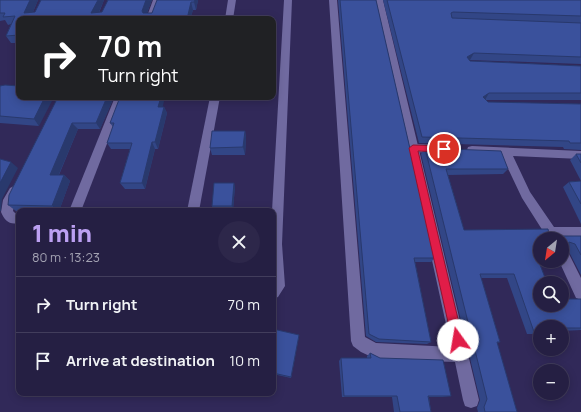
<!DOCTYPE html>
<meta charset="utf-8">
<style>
:root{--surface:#251f43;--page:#2d274a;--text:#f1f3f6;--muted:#a3a2b2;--line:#423d5c;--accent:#bca0f2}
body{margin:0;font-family:Manrope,sans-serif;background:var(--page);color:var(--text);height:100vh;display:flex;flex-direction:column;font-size:15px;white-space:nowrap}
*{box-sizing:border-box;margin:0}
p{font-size:13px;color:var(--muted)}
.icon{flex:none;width:22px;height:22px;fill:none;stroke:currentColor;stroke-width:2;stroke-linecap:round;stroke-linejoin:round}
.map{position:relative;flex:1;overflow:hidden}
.panel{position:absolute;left:16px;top:208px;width:260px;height:188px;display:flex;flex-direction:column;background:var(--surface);border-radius:8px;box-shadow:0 2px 10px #0003,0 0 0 1px var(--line)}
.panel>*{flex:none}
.hud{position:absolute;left:16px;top:16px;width:260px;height:84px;border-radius:8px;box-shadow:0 2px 10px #0003,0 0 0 1px var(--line);background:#202124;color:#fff;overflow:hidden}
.needle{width:26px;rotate:210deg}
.fabs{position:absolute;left:533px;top:232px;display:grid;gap:8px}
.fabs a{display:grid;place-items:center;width:36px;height:36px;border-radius:50%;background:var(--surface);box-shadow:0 2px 10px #0003,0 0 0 1px var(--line);font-size:20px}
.pin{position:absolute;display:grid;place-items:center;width:34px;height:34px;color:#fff;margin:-17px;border:2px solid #fff;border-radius:50%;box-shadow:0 1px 4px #0007}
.me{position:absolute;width:44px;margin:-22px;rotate:347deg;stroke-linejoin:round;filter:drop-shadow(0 0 3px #0008)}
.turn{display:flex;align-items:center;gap:14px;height:84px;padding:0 16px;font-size:18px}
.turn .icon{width:52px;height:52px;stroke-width:2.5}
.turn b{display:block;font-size:28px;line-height:34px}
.round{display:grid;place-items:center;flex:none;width:42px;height:42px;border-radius:21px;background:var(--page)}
.head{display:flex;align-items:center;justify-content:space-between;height:68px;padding:0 16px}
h1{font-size:24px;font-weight:800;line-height:30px;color:var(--accent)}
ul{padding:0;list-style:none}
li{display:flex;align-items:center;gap:12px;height:56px;padding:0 16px;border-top:1px solid var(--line)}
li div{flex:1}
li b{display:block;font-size:15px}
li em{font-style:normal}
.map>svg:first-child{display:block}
</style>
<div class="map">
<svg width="581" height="412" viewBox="0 0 581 412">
<rect width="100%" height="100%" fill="#312959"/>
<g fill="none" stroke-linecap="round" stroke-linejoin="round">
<g fill="#706aa0" fill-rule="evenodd">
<path d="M413,144L440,145L444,146L445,149L444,152L440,153L413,152L409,151L408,148L409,145Z"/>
<path d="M472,146L581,151V159L513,156L530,192L554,227H581V239H548L522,198L502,156L468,153L467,150L468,147Z"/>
<path d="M562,248L567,250L581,278V300L576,298L559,261H562Z"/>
</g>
<g fill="#706aa0" fill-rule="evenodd">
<path d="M153,0H161L154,19H146Z"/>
<path d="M228,0H236L233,19H225Z"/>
<path d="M284,0H292L282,244L285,286L278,297L273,299V211H272Z"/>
<path d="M329,0H337L365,337L376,343L451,347L375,0H383L479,400L477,406L471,408L465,406L463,400L455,362L376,359L361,352L353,346L351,341Z"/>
<path d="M115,97H125L81,211H69Z"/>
<path d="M210,97H220L199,211H187Z"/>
<path d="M14,186L18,188L20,191L15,200L13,211L15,213H19V223C9,225 5,221 1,212L3,200L10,188Z"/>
</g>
</g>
<g fill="#324686">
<path d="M0,0H38L33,12H35L41,0H104L99,13L102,12L108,0H152L147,13H152L198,0L196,10H193L190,19H19V43H11L6,36L11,24L8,25L5,20L0,21Z"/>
<path d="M338,0H376L435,258L431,262H415L431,342L427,344L376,342L366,336Z"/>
<path d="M383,0H581V64L470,60V61L581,66V100H486L488,102L581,104V150L564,149L563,147L419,143Z"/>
<path d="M0,86H19L39,126L0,123Z"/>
<path d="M58,97H114L100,129H78L59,175H64L70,181L59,211H16L8,205Z"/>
<path d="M163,107H164L167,113L158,149H155L145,189H125L120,183L130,149H111L107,143L113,127L110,123Z"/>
<path d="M245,131L246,138L245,155H212L210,148Z"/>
<path d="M425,148L508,169L503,174L448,175L464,230L549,234L555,236H581V275L568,250V254L562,257V239H540V258H537L540,305L581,299V330L562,331V327H540V334H527L507,278H481L500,342L497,343L517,412H478L477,408L480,400L421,154Z"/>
<path d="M576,154H581V224L563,187L569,182L581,181L570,160Z"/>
<path d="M235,186L233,210L213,209L212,206Z"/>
<path d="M273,329L299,335L291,378L273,374Z"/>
<path d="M370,353L451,396L443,397H429L431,412H394L392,397H342L339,361L341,358H367V356Z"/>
</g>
<g fill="#29396d">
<path d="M30,0H38L30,19L24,13Z"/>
<path d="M98,0H104L96,19L91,13Z"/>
<path d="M146,0H152L145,18L142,11Z"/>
<path d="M195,0H198L196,10L194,2Z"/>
<path d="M191,2L193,10L190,19H187Z"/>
<path d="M474,53L470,60L464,64L467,57Z"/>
<path d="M489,93L485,100L483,97Z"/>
<path d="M45,97H54L39,126L34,119Z"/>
<path d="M107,97H114L100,129L96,123Z"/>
<path d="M161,97H165L161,114L158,107Z"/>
<path d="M164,107L167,113L158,149L155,142Z"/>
<path d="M72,123L78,129L56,181L50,175Z"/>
<path d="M245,131L246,138L245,155L243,147Z"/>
<path d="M152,142L155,149L145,189L142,183Z"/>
<path d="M11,162L18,168L2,199L1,211H0V183Z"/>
<path d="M64,175L70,181L59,211H58L52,206Z"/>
<path d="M234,183L235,186L233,210L232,206Z"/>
</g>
<g fill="#3a519c" stroke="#29396d">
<path d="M0,0H30L24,13L35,12L41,0H98L91,13L102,12L108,0H146L142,11L143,13H152L157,0H195L194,2H191L187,19H19V35L6,36L15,16L3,17L5,13H0Z"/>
<path d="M340,0H376L435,258H414L431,342L379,339L369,334Z"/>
<path d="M387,0H581V16L453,12L451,13L452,18L581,23V57L474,53L467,57L470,61L581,66V93H489L483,97L488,102L581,104V143H570L569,141L422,137Z"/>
<path d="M5,85L19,86V97H45L34,119L0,116V86Z"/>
<path d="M58,97H107L96,123H72L50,175H64L52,206L8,205L9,195Z"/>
<path d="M120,97H161L158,107H164L155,142H152L142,183H120L132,143H107L114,123H110Z"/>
<path d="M212,131H245L243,147L210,148Z"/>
<path d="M425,148L501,151L508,169H446L464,230L548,229L549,234L555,236H581V255L575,244L569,242L568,254H562V239H540V254H536L547,283H540V305H562V299H581V328H562V327H540V332H534L514,274H480L500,342H497L517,412H485L484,407L487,399Z"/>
<path d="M576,154H581V163Z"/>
<path d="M0,159L11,162L0,183Z"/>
<path d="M581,181V204L569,182Z"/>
<path d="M214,183H234L232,206H212Z"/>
<path d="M273,329L299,335L291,377L273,373Z"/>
<path d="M370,353L380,358L443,360L451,396H428L431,412H400L397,396H344L341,358H371Z"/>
</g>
<path fill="#e11d48" stroke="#92132f" d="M413,145L444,146L448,149L444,152L418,151L463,340L461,344L458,346L454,344L452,340L409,148Z"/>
</svg>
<div class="fabs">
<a><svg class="needle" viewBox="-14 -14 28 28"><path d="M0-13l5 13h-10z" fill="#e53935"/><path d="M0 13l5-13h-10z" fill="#a3a2b2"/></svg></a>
<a><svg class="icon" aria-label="search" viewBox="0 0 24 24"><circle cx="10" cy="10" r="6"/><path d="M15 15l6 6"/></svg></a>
<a>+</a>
<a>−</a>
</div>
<div class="pin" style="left:444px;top:149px;background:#d93025"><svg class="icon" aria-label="arrive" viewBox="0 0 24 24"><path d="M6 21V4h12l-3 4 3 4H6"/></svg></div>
<svg class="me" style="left:458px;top:340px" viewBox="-20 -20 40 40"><circle r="19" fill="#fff"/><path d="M0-13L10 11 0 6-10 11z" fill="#e11d48"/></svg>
<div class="hud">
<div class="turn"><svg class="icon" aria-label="right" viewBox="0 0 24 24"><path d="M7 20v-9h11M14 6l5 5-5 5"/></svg><div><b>70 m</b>Turn right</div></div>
</div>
<section class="panel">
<div class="head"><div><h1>1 min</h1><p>80 m · 13:23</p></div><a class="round"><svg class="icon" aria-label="close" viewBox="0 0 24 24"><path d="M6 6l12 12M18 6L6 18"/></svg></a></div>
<ul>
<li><svg class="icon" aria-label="right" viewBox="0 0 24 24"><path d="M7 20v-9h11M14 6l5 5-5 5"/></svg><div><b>Turn right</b></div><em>70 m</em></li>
<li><svg class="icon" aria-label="arrive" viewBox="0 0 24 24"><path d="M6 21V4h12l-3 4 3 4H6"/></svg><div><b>Arrive at destination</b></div><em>10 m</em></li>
</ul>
</section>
</div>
